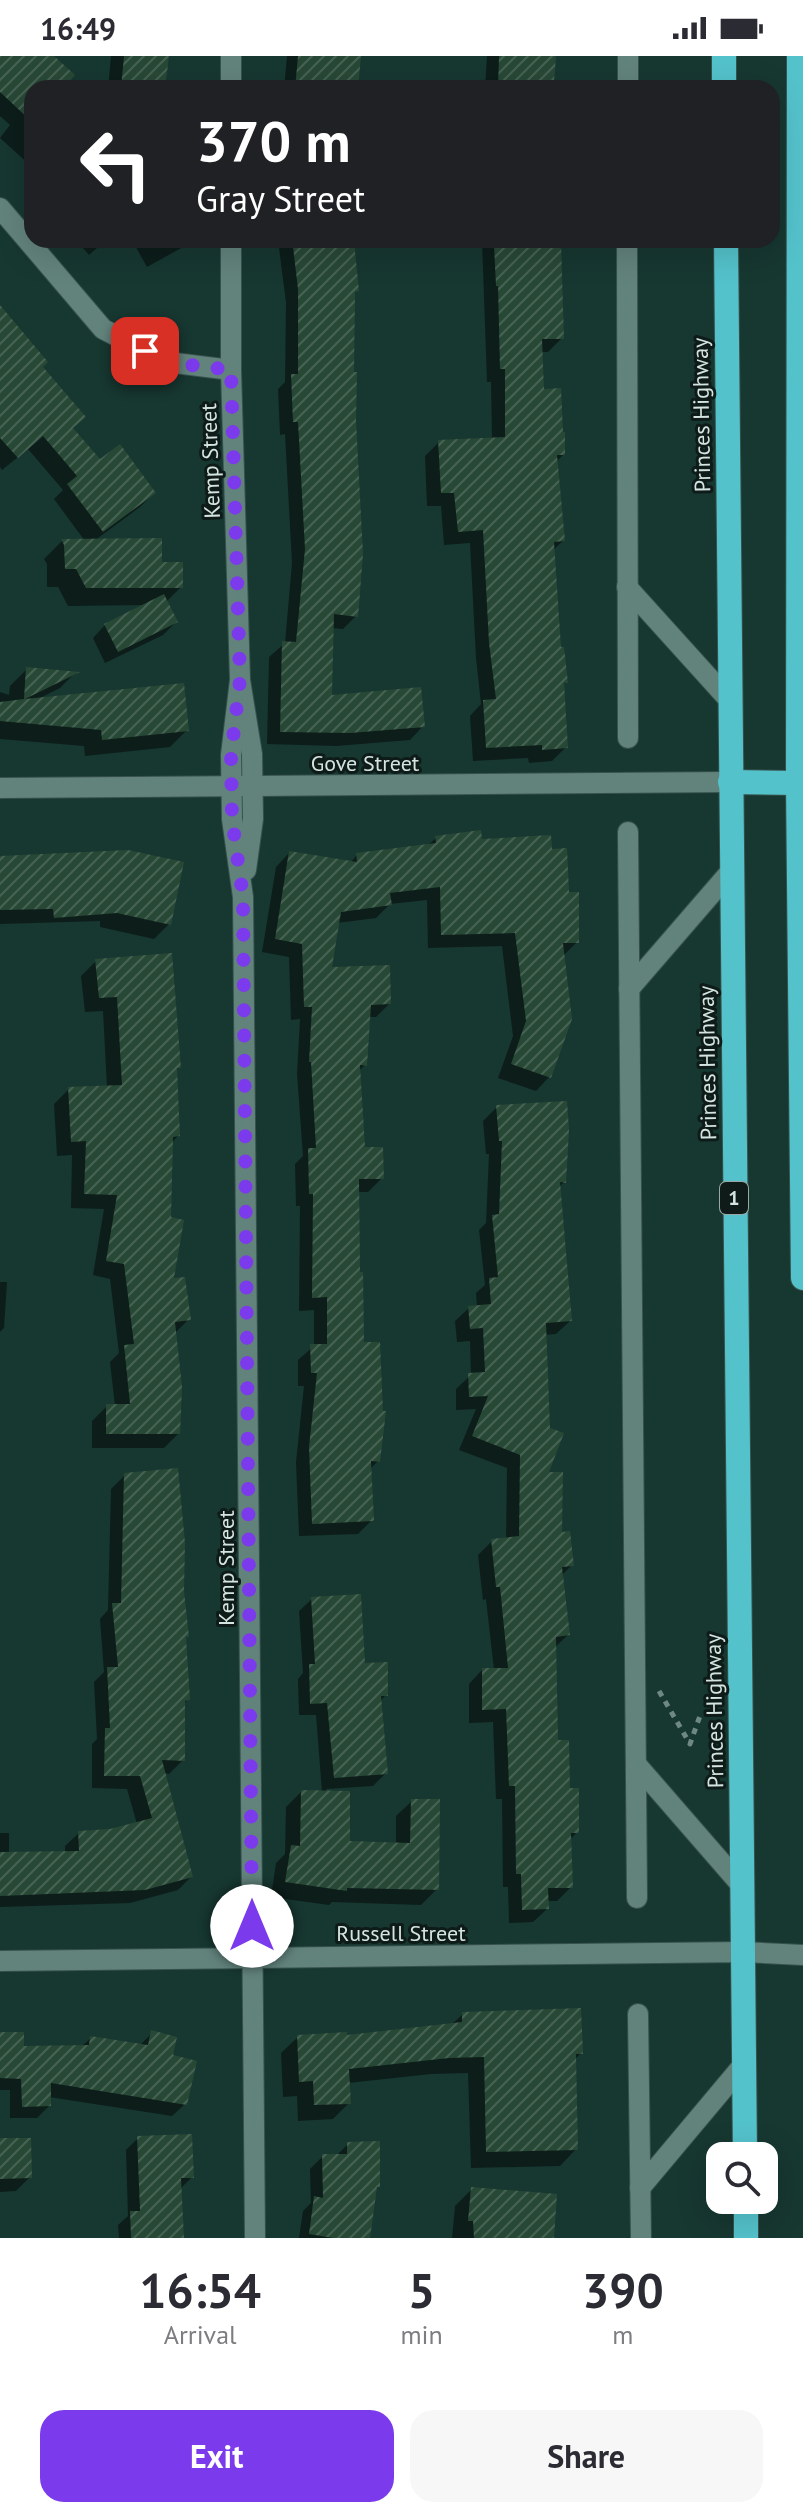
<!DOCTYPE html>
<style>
:root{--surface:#fff;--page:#f7f7f7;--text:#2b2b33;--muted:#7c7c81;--accent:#7c3aed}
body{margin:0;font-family:"PT Sans",sans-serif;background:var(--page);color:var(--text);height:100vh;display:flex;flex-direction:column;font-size:30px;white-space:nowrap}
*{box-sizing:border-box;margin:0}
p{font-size:26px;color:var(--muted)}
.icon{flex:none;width:44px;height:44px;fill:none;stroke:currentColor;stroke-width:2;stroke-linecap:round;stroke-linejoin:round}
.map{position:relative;height:2182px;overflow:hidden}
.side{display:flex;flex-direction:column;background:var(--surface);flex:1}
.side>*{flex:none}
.guide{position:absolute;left:24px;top:24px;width:756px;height:168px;border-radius:24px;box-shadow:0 8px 32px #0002;background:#202124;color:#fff;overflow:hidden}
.fabs{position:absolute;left:706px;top:2086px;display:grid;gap:16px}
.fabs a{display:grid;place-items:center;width:72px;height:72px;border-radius:16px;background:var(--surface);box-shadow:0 8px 32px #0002;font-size:40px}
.pin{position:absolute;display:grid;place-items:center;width:68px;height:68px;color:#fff;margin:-34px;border-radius:16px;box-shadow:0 4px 12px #0006}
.me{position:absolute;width:88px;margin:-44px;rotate:0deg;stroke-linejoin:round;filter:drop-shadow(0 0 6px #0008)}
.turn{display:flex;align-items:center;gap:28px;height:168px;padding:0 40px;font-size:36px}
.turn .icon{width:104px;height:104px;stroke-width:2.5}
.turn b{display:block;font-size:56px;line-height:68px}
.eta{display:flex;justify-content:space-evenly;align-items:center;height:136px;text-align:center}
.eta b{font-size:48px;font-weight:800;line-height:56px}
.action{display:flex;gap:16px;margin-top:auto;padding:16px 40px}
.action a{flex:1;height:92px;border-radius:24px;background:var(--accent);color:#fff;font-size:32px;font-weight:800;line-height:92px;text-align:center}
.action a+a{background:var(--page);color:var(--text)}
.status{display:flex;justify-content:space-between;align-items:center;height:56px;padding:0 40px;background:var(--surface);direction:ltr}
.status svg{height:22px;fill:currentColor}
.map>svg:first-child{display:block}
</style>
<div class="status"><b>16:49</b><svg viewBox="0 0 49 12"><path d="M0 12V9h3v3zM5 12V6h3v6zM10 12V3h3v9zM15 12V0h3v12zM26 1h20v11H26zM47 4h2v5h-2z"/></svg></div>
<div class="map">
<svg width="803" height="2182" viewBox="0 0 803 2182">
<defs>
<pattern id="building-hatch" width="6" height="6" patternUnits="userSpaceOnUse" patternTransform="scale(2)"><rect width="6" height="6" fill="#284836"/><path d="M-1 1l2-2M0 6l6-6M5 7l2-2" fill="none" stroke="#466253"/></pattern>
</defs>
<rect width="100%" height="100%" fill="#173731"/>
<g fill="#0007">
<path d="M0,0H52L61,32H32V111L0,82L10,69L0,60Z"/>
<path d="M111,0H167L163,32H108Z"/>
<path d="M287,0H359L356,32H284Z"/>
<path d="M453,0H554L552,25L546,32H485L487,0Z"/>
<path d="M76,184H106L89,199Z"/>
<path d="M132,184H191L185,190L147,211Z"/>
<path d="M278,184H352L357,234L353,239L356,560L343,573L332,572L330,641L423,670L410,684L336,690L267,688L269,601L285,587L292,507L285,378L280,379L278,333L285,326L286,247Z"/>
<path d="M482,184H532L562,282L548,296H541L542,335L563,399L556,406L563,485L552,495L559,593L566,626L562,630L566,691L552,705L529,707L528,702L473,705L470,660L481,648L476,602L470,487L444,489L441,450H427L425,400L439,386L492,384L491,326H487Z"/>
<path d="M0,250L40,311L71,373L100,406L154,437L140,451L94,485L160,508L181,531L166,546L176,566L163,579L105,607L93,582L105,569L145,549L68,550L58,531H47V508L44,503L62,485H85L54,443L63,434L28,393L2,414L0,411Z"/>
<path d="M27,613L75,617L60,632L38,643L187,674L170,691L85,700L84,690L0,683V636L9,639L10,630Z"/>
<path d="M436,782L480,785L550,795L567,838L577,886L564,899L549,1021L536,1035L498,1022L513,980L502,890L428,892L427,844L390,848L376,862L337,867L330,913L389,948L376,961H368L365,1009L358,1016L363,1093L382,1122L368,1136H357L362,1288L378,1405L369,1414L372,1464L358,1478L299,1480L296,1406L304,1330H298V1304L314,1290V1254L299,1255L300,1150H296L295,1108L303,1100L297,1018L300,963L291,964L289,901L262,896L276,811L289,797L350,807L357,799L427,790Z"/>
<path d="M0,802L169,868L154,883L100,871V865L0,868Z"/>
<path d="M96,905L179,1011L175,1015L178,1080L171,1087V1224L189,1263L174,1278L178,1378L164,1392H92V1365L107,1350H115L110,1306L119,1297L110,1223L93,1219L104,1153L71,1152L72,1099L57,1100L54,1048L69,1033L107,1031L103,955L85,956L81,920Z"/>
<path d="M497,1051L564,1126L558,1132L570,1265L556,1278L544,1279L546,1418L559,1478L572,1509L561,1520L568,1579L554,1592L556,1686L577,1776L570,1784L571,1831L557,1845H547V1853L533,1866L509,1867L508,1831H503L502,1743H496L493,1666L469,1667V1628L482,1614H494L486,1543L483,1544L478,1499L492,1485L506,1484L507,1412L459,1394L476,1353L456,1354V1333L471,1319L470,1285L457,1286L455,1265L469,1252L477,1251L476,1237L485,1229L479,1174L486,1167L489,1098H486L483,1065Z"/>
<path d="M0,1226H7L4,1272L0,1276Z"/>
<path d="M125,1419L184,1583L188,1644L183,1648V1704L169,1718L164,1717L191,1821L178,1834L130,1847L0,1851V1777H9V1798L65,1797V1790L79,1777L110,1775L137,1768L127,1733L92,1732V1688L97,1683L94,1626L104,1616L100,1563L108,1554L111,1433Z"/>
<path d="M312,1543L386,1639L380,1645L386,1717L373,1730L326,1733V1736L347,1787L396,1788V1760L412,1745L437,1833L421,1849L332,1846L329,1849L271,1841L276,1807L285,1798L286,1751L301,1736H322L316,1659H299L298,1623L303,1617L299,1555Z"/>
<path d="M463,1958L581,1997L574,2004L576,2093L560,2110L471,2112L468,2017L431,2018L348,2027L349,2047L333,2063L298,2065L297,2040L283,2041L281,1997L298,1981H345L451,1969Z"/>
<path d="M152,1977L170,2001L185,2048L172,2060L49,2041V2050L37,2062H10V2034H0V1978L22,1992L81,1991L91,1982L139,1990Z"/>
<path d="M138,2082L192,2121L179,2134L182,2182H119L118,2169L128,2160L126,2094Z"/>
<path d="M0,2084L30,2121L16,2135L0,2136Z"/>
<path d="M348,2088L378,2130L375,2134L368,2182H299L303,2155L311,2147L310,2113L323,2100H336Z"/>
<path d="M472,2133L552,2182H452L455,2150Z"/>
</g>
<g fill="url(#building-hatch)">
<path d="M0,0H54L75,19L63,32H32V66L0,36Z"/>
<path d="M124,0H169L165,32H121Z"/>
<path d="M298,0H361L358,32H295Z"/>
<path d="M499,0H556L554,26L533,25V32H498Z"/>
<path d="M354,185L359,235L355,236L354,316H357L356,364L363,498L358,561L334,558L332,639L421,631L425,671L350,677L280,676L282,585L296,586L305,493L298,366H293L291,318H298V233L293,191Z"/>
<path d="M561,187L564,283H542L544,333L561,332L563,376H565V399H557L565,485L554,486L561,591H564L568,627H564L568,692L542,694V689L486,692L483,644L496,643L489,587L483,474L458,476L454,437H441L438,384L505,381V313H500L498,230H496L494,189Z"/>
<path d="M0,249L48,306L43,311L86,361L73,372L100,403L120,388L156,437L103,476L67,428L77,420L43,380L18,402L0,382Z"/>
<path d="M162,482V506H183V532H86L76,513H65L64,489L61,483Z"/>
<path d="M164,538L178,566L118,596L104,568Z"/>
<path d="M26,611L80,616L25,643L184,627L189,675L102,684L101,674L0,665V646L24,643Z"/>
<path d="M481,774L482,783L551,779L552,793L567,792L569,836H579V887H563L572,963L551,1022L511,1008L526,965L515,877L441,879L440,831L390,837L392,849L341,856L332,911L390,909L391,948L371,949L367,1010L360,1009L365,1091H383L384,1123H359L360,1216H363L364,1286H380L383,1355H386L380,1406L371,1405L374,1465L312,1468L309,1391L317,1317H311L310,1288H327V1241L312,1242L313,1138H309L308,1092H316L311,1006H309L312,951H304L302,888L275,883L289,795L357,806L356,797L436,787L435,780Z"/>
<path d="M128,794L184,806L171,869L117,857L54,862L53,853L0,854V800Z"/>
<path d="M172,897L181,1012H177L180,1080L173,1081L171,1161L184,1164L174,1222L185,1221L191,1264L175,1266L182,1331L180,1378H106V1348H130L124,1289L134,1288L124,1208L106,1205L117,1139L84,1138L86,1085L71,1086L68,1031L122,1029L117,941L99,942L95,903Z"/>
<path d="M567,1045L569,1074L566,1127L560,1126L572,1265L546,1267L550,1372L564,1377L549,1416H563L562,1476L570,1475L574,1510L562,1511L570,1579L556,1581L558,1684H569L570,1732H579V1777H571L573,1832H548L549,1853L522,1854L521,1818H516L515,1730H509L506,1653L482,1654V1612H508L500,1531H496L491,1483L519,1480L520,1399L472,1380L488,1340L469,1341L468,1317L485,1316L483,1272L470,1273L468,1250L491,1248L489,1222L498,1221L492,1159L499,1158L502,1085H499L496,1049Z"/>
<path d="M178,1412L185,1487L184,1535L189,1581H186L190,1644L185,1645V1705L162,1704L193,1821L145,1834L0,1840V1796L79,1795L78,1775L110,1773L152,1762L140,1720H104L105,1672H110L107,1611H118L112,1547H121L124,1417Z"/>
<path d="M361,1538L365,1607L388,1606V1640H381L388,1718L334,1722L327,1647L310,1648L309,1608H315L311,1541Z"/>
<path d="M301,1734L350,1735V1785L410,1787L411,1743H440L439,1834L347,1832V1835L285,1826L291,1789L300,1790Z"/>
<path d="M581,1952L583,1998H576L578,2094L486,2096L484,2001L449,2002L349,2013L351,2048L314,2049L313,2025L299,2026L297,1979L347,1976V1979L462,1966V1956Z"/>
<path d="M151,1974L177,1981L173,1999L197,2005L187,2049L51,2027V2050L22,2051L21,2023L0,2022V1976H24V1990L89,1989L90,1980L148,1989Z"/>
<path d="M192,2078L194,2122H181L184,2182H131L130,2155H140L137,2080Z"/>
<path d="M0,2082H31L32,2122L0,2123Z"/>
<path d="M380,2085V2131H377L370,2182H333L309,2178L314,2140L323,2142L322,2098H347V2086Z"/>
<path d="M471,2131L557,2138L554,2182H474L473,2165H468Z"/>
</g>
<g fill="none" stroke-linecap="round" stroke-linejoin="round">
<defs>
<g id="street">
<path d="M231,32V0"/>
<path d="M628,32V0"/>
<path d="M0,152L103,273L167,306L231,314"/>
<path d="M231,184V314L240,624L252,698L253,763L246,814"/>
<path d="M627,184L628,682"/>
<path d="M627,531L730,645"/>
<path d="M240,624L231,699L232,763L243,841L255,2182"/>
<path d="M0,732L730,726"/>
<path d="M628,776L637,1842"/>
<path d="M629,933L731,815"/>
<path d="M636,1708L742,1830"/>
<path d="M0,1905L743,1896L803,1899"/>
<path d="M638,1958L641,2182"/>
<path d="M640,2132L744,2008"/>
</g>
<g id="highway">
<path d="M724,0V32"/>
<path d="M799,0L798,727L803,1222"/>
<path d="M726,184L745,2100"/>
<path d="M730,726L798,727"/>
<path d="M746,2144V2182"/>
</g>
</defs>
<use href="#street" stroke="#37524d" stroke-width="22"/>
<use href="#highway" stroke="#37524d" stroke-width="26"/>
<path stroke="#6f8883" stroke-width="5" stroke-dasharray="6 6" stroke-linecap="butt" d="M659,1635L690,1688L701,1657"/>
<use href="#street" stroke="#62837c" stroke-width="20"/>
<use href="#highway" stroke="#54c2cb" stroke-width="24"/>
</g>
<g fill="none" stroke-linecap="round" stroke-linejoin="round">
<path stroke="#7c3aed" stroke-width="14" stroke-dasharray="0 25.2" d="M145,295L167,306L231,314L240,624L231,699L232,763L243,841L252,1870"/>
</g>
<g text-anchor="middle" stroke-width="6" stroke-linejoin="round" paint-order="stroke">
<rect fill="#0e1b18" stroke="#99a8a5" stroke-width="2" x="720" y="1126" width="28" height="32" rx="6"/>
<g font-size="20" font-weight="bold" fill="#d4e5e1">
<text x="734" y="1149">1</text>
</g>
<g font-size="22" fill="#d4e5e1" stroke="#0e1b18">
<text transform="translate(701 359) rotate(-91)" y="8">Princes Highway</text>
<text transform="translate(210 405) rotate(-92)" y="8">Kemp Street</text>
<text x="365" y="715">Gove Street</text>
<text transform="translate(707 1007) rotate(-91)" y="8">Princes Highway</text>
<text transform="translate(226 1512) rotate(-90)" y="8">Kemp Street</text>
<text transform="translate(714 1655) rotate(-91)" y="8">Princes Highway</text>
<text x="401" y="1885">Russell Street</text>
</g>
</g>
</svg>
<div class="fabs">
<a><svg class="icon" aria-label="search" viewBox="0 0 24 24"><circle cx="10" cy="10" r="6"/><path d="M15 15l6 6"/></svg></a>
</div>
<div class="pin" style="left:145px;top:295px;background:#d93025"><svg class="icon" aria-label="arrive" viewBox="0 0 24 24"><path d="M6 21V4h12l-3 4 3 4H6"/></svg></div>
<svg class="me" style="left:252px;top:1870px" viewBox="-20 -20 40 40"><circle r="19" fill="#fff"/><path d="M0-13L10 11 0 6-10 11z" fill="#7c3aed"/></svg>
<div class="guide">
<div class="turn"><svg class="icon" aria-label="left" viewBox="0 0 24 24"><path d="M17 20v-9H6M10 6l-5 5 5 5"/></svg><div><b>370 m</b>Gray Street</div></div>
</div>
</div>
<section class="side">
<div class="eta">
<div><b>16:54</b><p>Arrival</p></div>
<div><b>5</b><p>min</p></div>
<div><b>390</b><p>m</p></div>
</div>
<div class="action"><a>Exit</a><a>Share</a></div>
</section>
